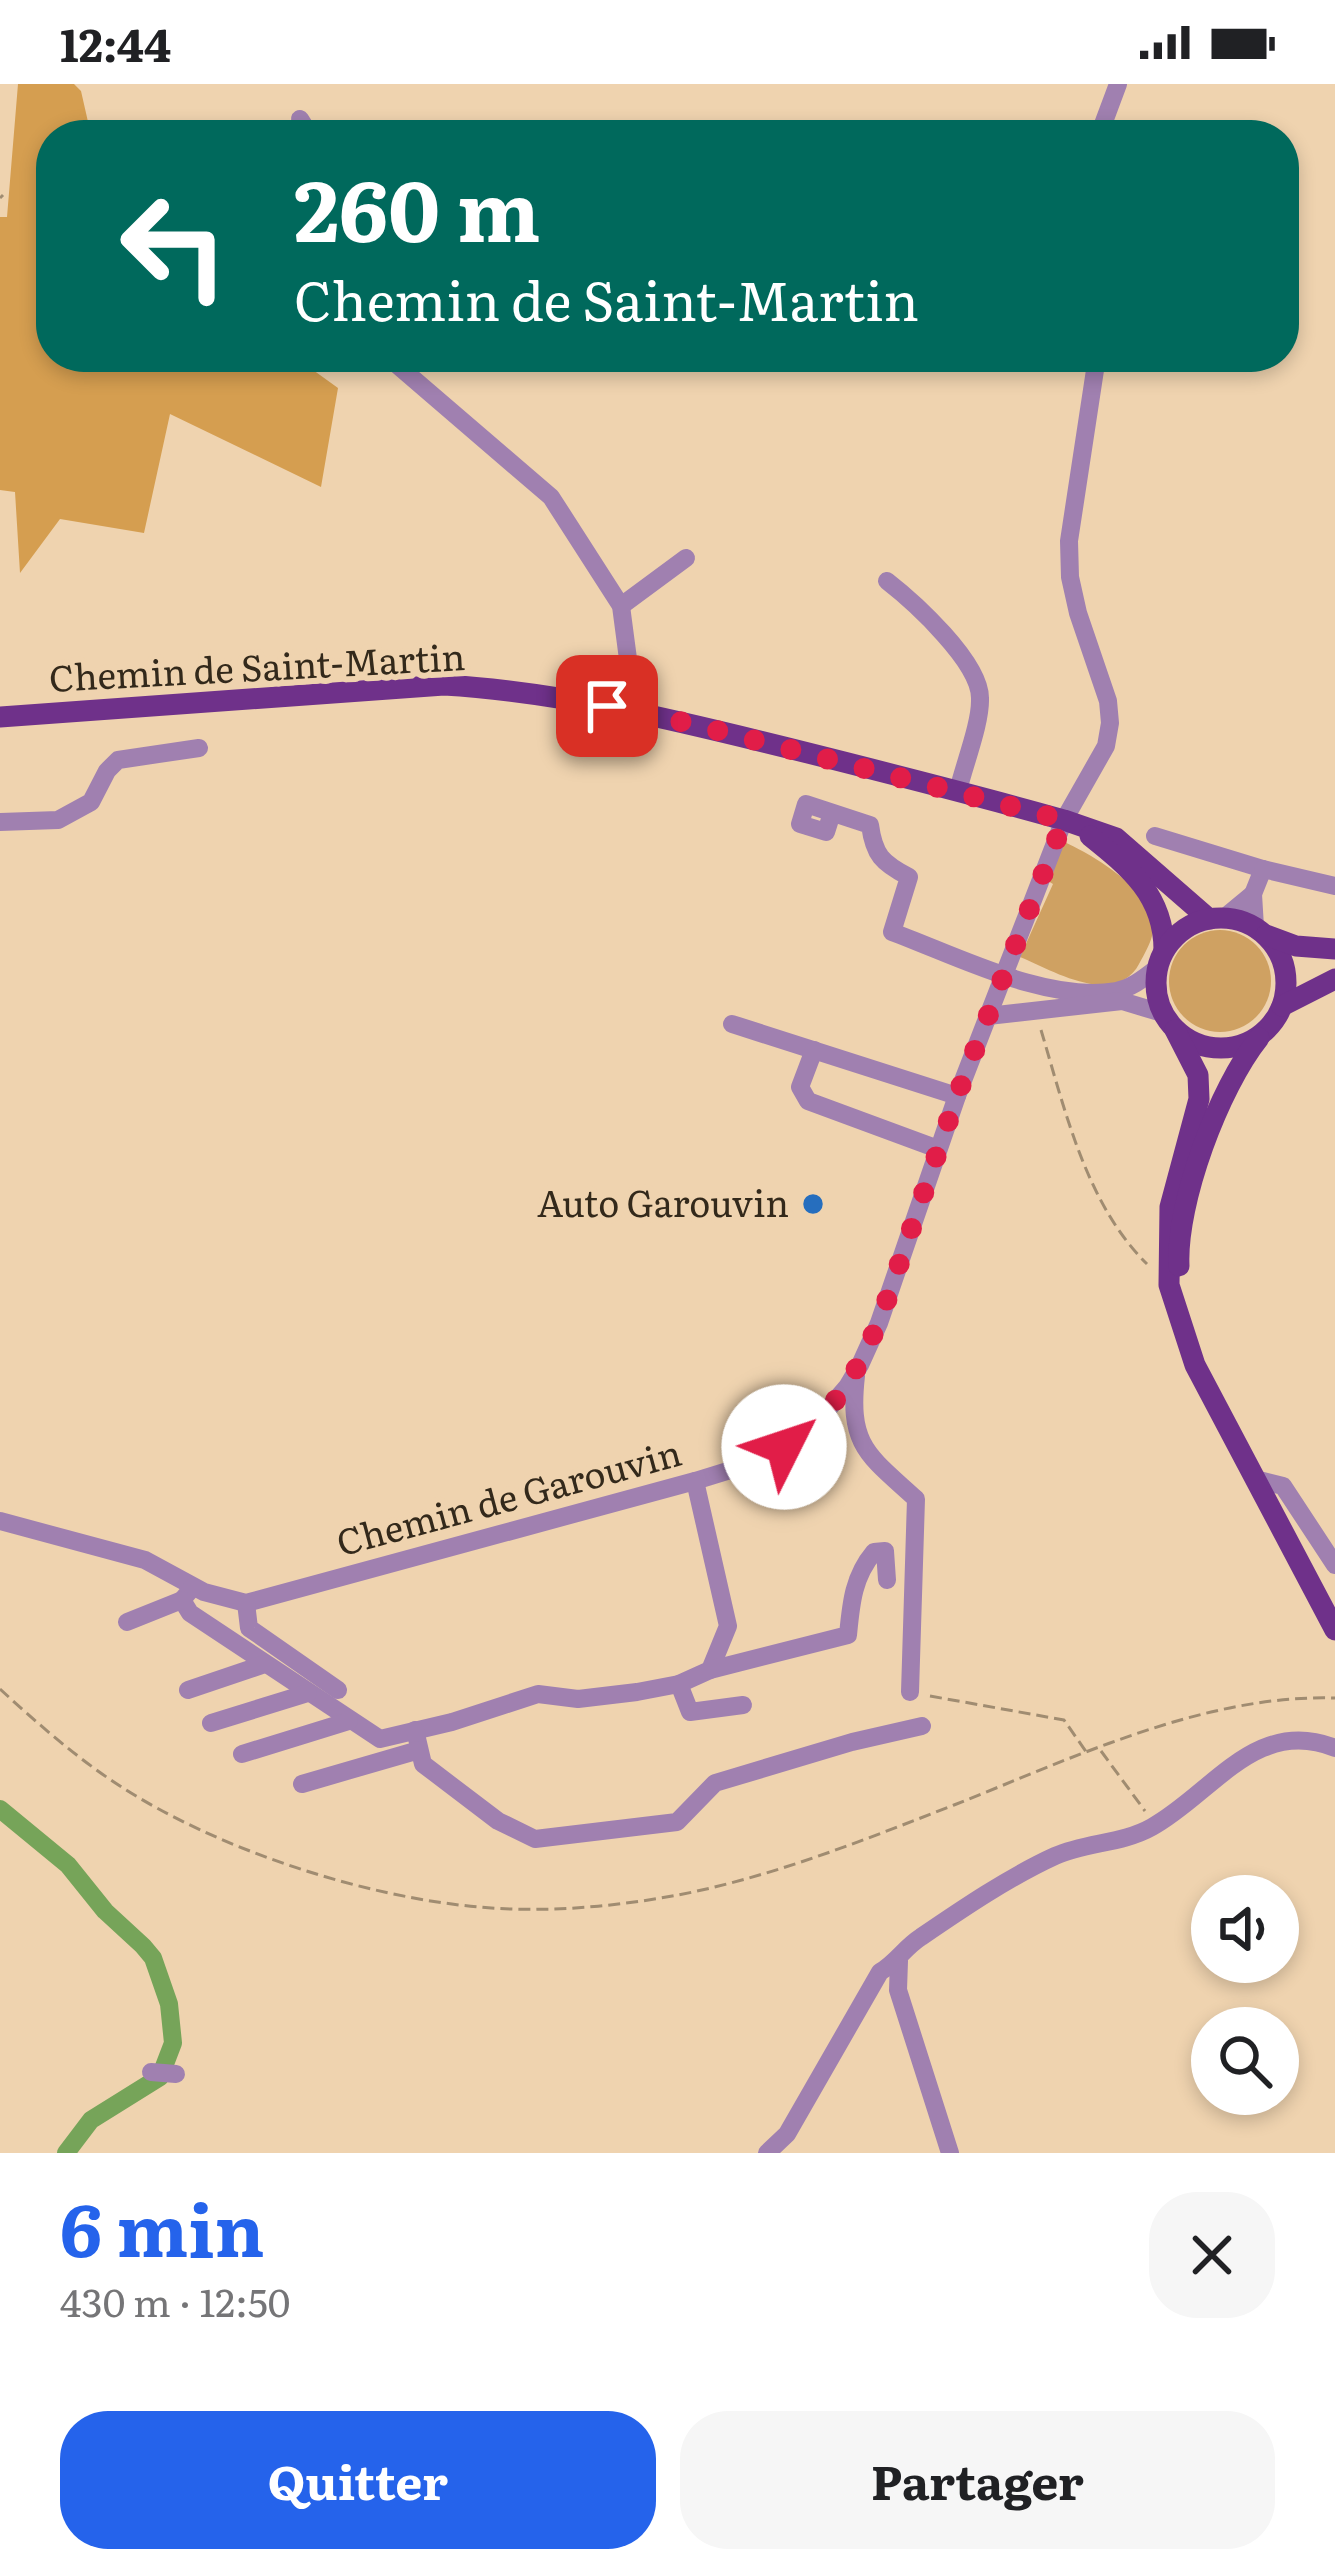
<!DOCTYPE html>
<html lang="fr">
<meta charset="utf-8">
<style>
:root{--surface:#fff;--page:#f6f6f6;--text:#202124;--muted:#757577;--accent:#2563eb}
body{margin:0;font-family:Literata,serif;background:var(--page);color:var(--text);height:100vh;display:flex;flex-direction:column;font-size:45px;white-space:nowrap}
*{box-sizing:border-box;margin:0}
p{font-size:39px;color:var(--muted)}
.icon{flex:none;width:66px;height:66px;fill:none;stroke:currentColor;stroke-width:2;stroke-linecap:round;stroke-linejoin:round}
.map{position:relative;height:2069px;overflow:hidden}
.details{display:flex;flex-direction:column;background:var(--surface);flex:1}
.details>*{flex:none}
.top-card{position:absolute;left:36px;top:36px;width:1263px;height:252px;border-radius:48px;box-shadow:0 6px 18px #0003;background:#00695c;color:#fff;overflow:hidden}
.tools{position:absolute;left:1191px;top:1791px;display:grid;gap:24px}
.tools a{display:grid;place-items:center;width:108px;height:108px;border-radius:50%;background:var(--surface);box-shadow:0 6px 18px #0003;font-size:60px}
.pin{position:absolute;display:grid;place-items:center;width:102px;height:102px;color:#fff;margin:-51px;border-radius:24px;box-shadow:0 6px 18px #0006}
.me{position:absolute;width:132px;margin:-66px;rotate:49deg;stroke-linejoin:round;filter:drop-shadow(0 0 9px #0008)}
.turn{display:flex;align-items:center;gap:42px;height:252px;padding:0 60px;font-size:54px}
.turn .icon{width:156px;height:156px;stroke-width:2.5}
.turn b{display:block;font-size:84px;line-height:102px}
.round{display:grid;place-items:center;flex:none;width:126px;height:126px;border-radius:48px;background:var(--page)}
.head{display:flex;align-items:center;justify-content:space-between;height:204px;padding:0 60px}
h1{font-size:72px;font-weight:700;line-height:90px;color:var(--accent)}
.action{display:flex;gap:24px;margin-top:auto;padding:24px 60px}
.action a{flex:1;height:138px;border-radius:48px;background:var(--accent);color:#fff;font-size:48px;font-weight:700;line-height:138px;text-align:center}
.action a+a{background:var(--page);color:var(--text)}
.status{display:flex;justify-content:space-between;align-items:center;height:84px;padding:0 60px;background:var(--surface);direction:ltr}
.status svg{height:33px;fill:currentColor}
.map>svg:first-child{display:block}
</style>
<div class="status"><b>12:44</b><svg viewBox="0 0 49 12"><path d="M0 12V9h3v3zM5 12V6h3v6zM10 12V3h3v9zM15 12V0h3v12zM26 1h20v11H26zM47 4h2v5h-2z"/></svg></div>
<div class="map">
<svg width="1335" height="2069" viewBox="0 0 1335 2069">
<rect width="100%" height="100%" fill="#efd3af"/>
<g fill="#cfa162">
<path d="M1062,757C1090,769 1147,803 1153,836C1156,851 1146,867 1139,880C1132,894 1117,902 1100,901C1072,899 1046,884 1020,873L1053,800L1048,797Z"/>
<circle cx="1220" cy="897" r="51"/>
</g>
<path fill="#d59e50" d="M18,0H74L81,7L91,51H51V273H295L338,304L321,403L170,330L144,449L60,435L20,489L15,408L0,406V133H7Z"/>
<g fill="none" stroke-linecap="round" stroke-linejoin="round">
<path stroke="#76a459" stroke-width="18" d="M0,1725L68,1781L105,1827L143,1862L153,1874L169,1920L173,1959L160,1993L91,2036L66,2069"/>
<g stroke="#a08c71" stroke-width="3" stroke-dasharray="12 6" stroke-linecap="butt">
<path d="M0,114L3,111"/>
<path d="M1041,946C1065,1026 1086,1120 1147,1180"/>
<path d="M0,1605C37,1639 78,1675 120,1702C217,1765 363,1813 479,1823C544,1829 613,1823 678,1811C772,1793 864,1756 954,1721C1073,1674 1205,1610 1335,1614"/>
<path d="M930,1612L1064,1636L1087,1669"/>
<path d="M1101,1667L1145,1727"/>
</g>
<g stroke="#a080b0" stroke-width="18">
<path d="M300,35L310,51"/>
<path d="M1099,51L1118,0"/>
<path d="M388,273L551,413L621,522L635,628"/>
<path d="M887,497C914,518 980,578 980,614C981,639 964,681 958,707"/>
<path d="M621,522L686,474"/>
<path d="M832,729L826,748L800,740L806,720L870,741C874,771 882,779 909,793L892,848C957,872 1047,919 1116,907C1132,904 1144,894 1157,884"/>
<path d="M0,738L58,736L91,718L107,687L118,676L199,664"/>
<path d="M1155,752L1263,785L1253,810"/>
<path d="M1263,785L1335,802"/>
<path d="M1224,834L1253,810L1255,843"/>
<path d="M988,932L1122,917L1162,929"/>
<path d="M732,940L957,1012"/>
<path d="M814,966L800,1003L808,1017L938,1065"/>
<path d="M856,1292C848,1362 868,1371 916,1415L910,1608"/>
<path d="M1255,1395L1283,1402L1335,1481"/>
<path d="M0,1437L145,1476L204,1508L246,1519L695,1397L750,1380L809,1347L847,1303L860,1281L879,1239L957,1012L1064,736L1106,662L1110,639L1108,617L1078,529L1070,493L1069,457L1097,273"/>
<path d="M193,1503L182,1516L190,1529L380,1655L452,1638L538,1610L578,1615L637,1608L679,1600L710,1586L728,1542L695,1397"/>
<path d="M246,1519L249,1544L338,1606"/>
<path d="M127,1538L182,1516"/>
<path d="M710,1586L848,1551C851,1520 853,1493 874,1468L885,1467L887,1496"/>
<path d="M679,1600L690,1628L743,1621"/>
<path d="M188,1606L265,1580"/>
<path d="M211,1639L308,1609"/>
<path d="M415,1646L423,1680L498,1737L535,1755L677,1738L715,1699L852,1658L922,1642"/>
<path d="M242,1670L349,1637"/>
<path d="M302,1700L419,1666"/>
<path d="M899,1877L898,1906L950,2069"/>
<path d="M151,1988L176,1990"/>
<path d="M767,2069L787,2050L880,1888C897,1878 904,1864 921,1853C962,1825 1009,1793 1055,1772C1086,1758 1122,1760 1152,1743C1212,1710 1256,1632 1335,1664"/>
</g>
<g stroke="#6f318a" stroke-width="21">
<path d="M0,633L444,601C561,608 675,636 788,664C880,687 972,710 1064,736L1116,754L1209,835"/>
<path d="M1090,752C1130,784 1164,812 1164,866"/>
<circle cx="1221" cy="899" r="65"/>
<path d="M1266,851L1296,862L1335,865"/>
<path d="M1282,922L1335,895"/>
<path d="M1175,946L1198,991L1199,1015L1170,1123L1169,1201L1195,1281L1335,1546"/>
<path d="M1179,1182C1176,1118 1219,1004 1259,954"/>
</g>
</g>
<g fill="none" stroke-linecap="round" stroke-linejoin="round">
<path stroke="#e11d48" stroke-width="21" stroke-dasharray="0 37.8" d="M607,622L692,640L1064,736L957,1012L879,1239L847,1303L809,1347L784,1363"/>
</g>
<circle fill="#266ebe" stroke="#efd3af" stroke-width="4.5" cx="813" cy="1120" r="12"/>
<g text-anchor="middle" stroke-width="12" stroke-linejoin="round" paint-order="stroke">
<g font-size="36" fill="#33291b" stroke="#efd3af">
<text transform="translate(257 584) rotate(-3)" y="13">Chemin de Saint-Martin</text>
<text transform="translate(509 1414) rotate(-15)" y="13">Chemin de Garouvin</text>
</g>
<g font-size="36" fill="#33291b" stroke="#efd3af" text-anchor="end">
<text x="789" y="1133">Auto Garouvin</text>
</g>
</g>
</svg>
<div class="tools">
<a><svg class="icon" aria-label="sound" viewBox="0 0 24 24"><path d="M4 9h4l5-4v14l-5-4H4zM17 9q2 3 0 6"/></svg></a>
<a><svg class="icon" aria-label="search" viewBox="0 0 24 24"><circle cx="10" cy="10" r="6"/><path d="M15 15l6 6"/></svg></a>
</div>
<div class="pin" style="left:607px;top:622px;background:#d93025"><svg class="icon" aria-label="arrive" viewBox="0 0 24 24"><path d="M6 21V4h12l-3 4 3 4H6"/></svg></div>
<svg class="me" style="left:784px;top:1363px" viewBox="-20 -20 40 40"><circle r="19" fill="#fff"/><path d="M0-13L10 11 0 6-10 11z" fill="#e11d48"/></svg>
<div class="top-card">
<div class="turn"><svg class="icon" aria-label="left" viewBox="0 0 24 24"><path d="M17 20v-9H6M10 6l-5 5 5 5"/></svg><div><b>260 m</b>Chemin de Saint-Martin</div></div>
</div>
</div>
<section class="details">
<div class="head"><div><h1>6 min</h1><p>430 m · 12:50</p></div><a class="round"><svg class="icon" aria-label="close" viewBox="0 0 24 24"><path d="M6 6l12 12M18 6L6 18"/></svg></a></div>
<div class="action"><a>Quitter</a><a>Partager</a></div>
</section>
